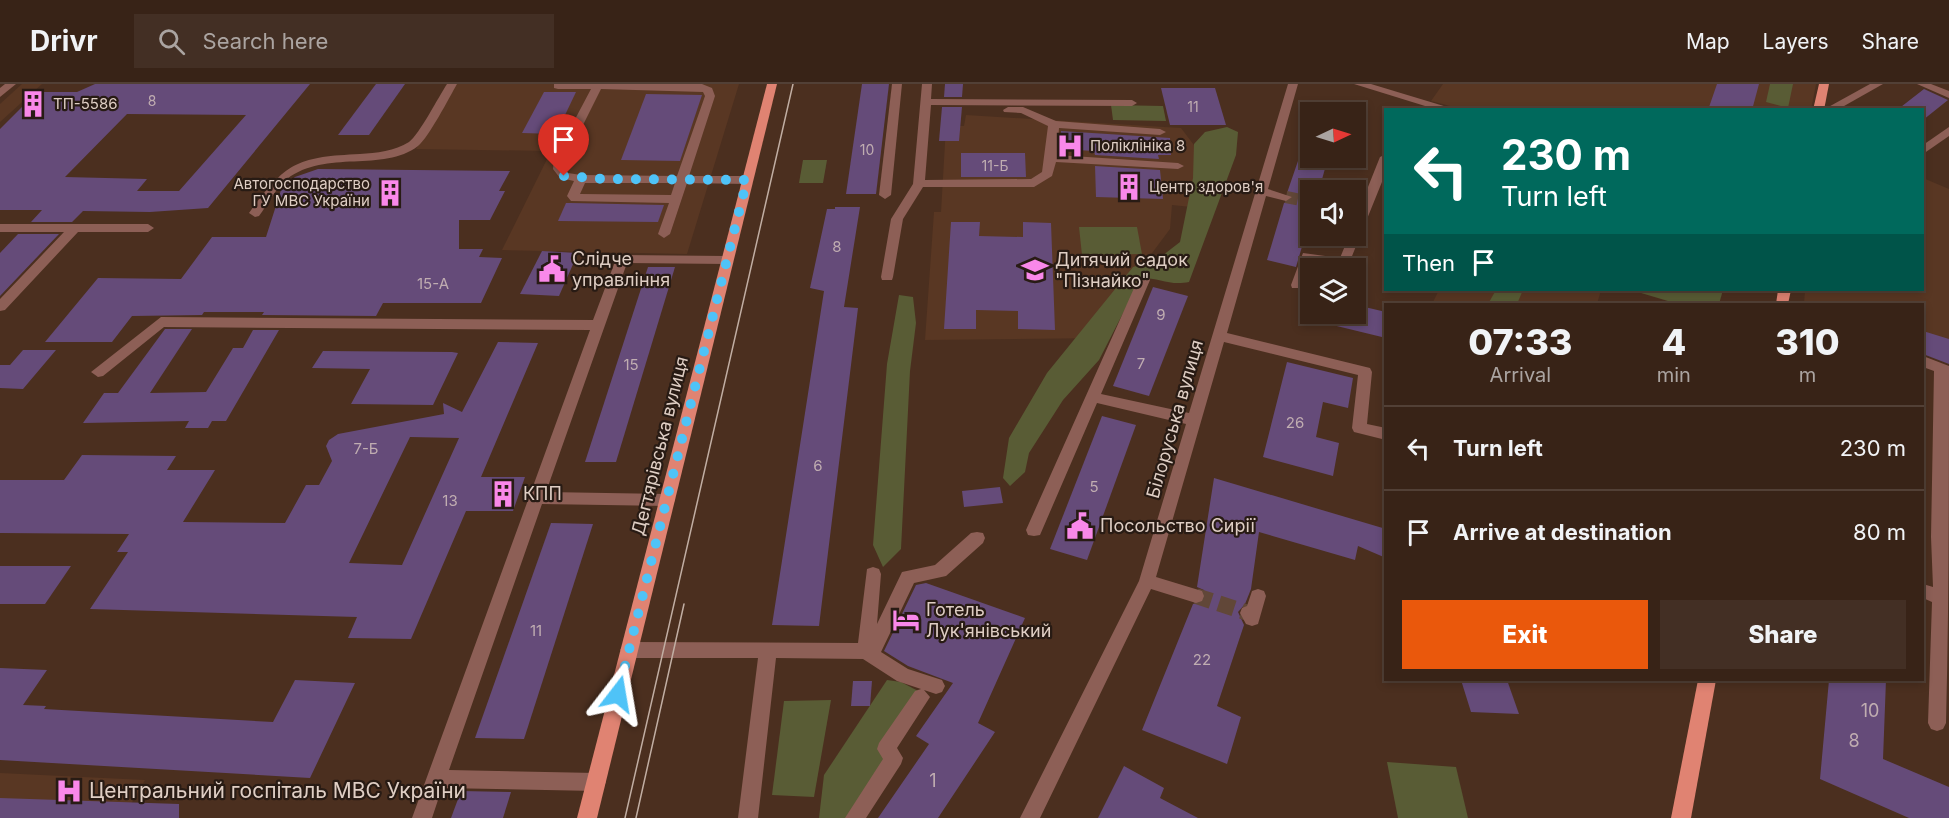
<!DOCTYPE html>
<meta charset="utf-8">
<style>
:root{--surface:#382317;--page:#432f24;--text:#f1f3f6;--muted:#aba4a1;--line:#524036;--accent:#ea580c}
body{margin:0;font-family:Inter,sans-serif;background:var(--page);color:var(--text);height:100vh;display:flex;flex-direction:column;font-size:22px;white-space:nowrap}
*{box-sizing:border-box;margin:0}
p{font-size:20px;color:var(--muted)}
.icon{flex:none;width:33px;height:33px;fill:none;stroke:currentColor;stroke-width:2;stroke-linecap:round;stroke-linejoin:round}
.map{position:relative;flex:1;overflow:hidden}
.sheet{position:absolute;left:1384px;top:219px;width:540px;height:378px;display:flex;flex-direction:column;background:var(--surface);border-radius:0px;box-shadow:0 3px 9px #0003,0 0 0 2px var(--line)}
.sheet>*{flex:none}
.guide{position:absolute;left:1384px;top:24px;width:540px;height:183px;border-radius:0px;box-shadow:0 3px 9px #0003,0 0 0 2px var(--line);background:#00695c;color:#fff;overflow:hidden}
.needle{width:39px;rotate:86deg}
.buttons{position:absolute;left:1300px;top:18px;display:grid;gap:12px}
.buttons a{display:grid;place-items:center;width:66px;height:66px;border-radius:0px;background:var(--surface);box-shadow:0 3px 9px #0003,0 0 0 2px var(--line);font-size:30px}
.pin{position:absolute;display:grid;place-items:center;width:51px;height:51px;color:#fff;margin:-62px -26px;border-radius:50% 50% 50% 0;rotate:-45deg;box-shadow:0 0 6px #0007}
.pin .icon{rotate:45deg}
.me{position:absolute;width:66px;margin:-33px;rotate:14deg;stroke-linejoin:round;filter:drop-shadow(0 0 4px #0008)}
.turn{display:flex;align-items:center;gap:21px;height:126px;padding:0 18px;font-size:27px}
.turn .icon{width:78px;height:78px;stroke-width:2.5}
.turn b{display:block;font-size:42px;line-height:51px}
.then{display:flex;align-items:center;height:57px;padding:0 18px;background:#0003;gap:12px;font-size:22px}
.eta{display:flex;justify-content:space-evenly;align-items:center;height:102px;text-align:center}
.eta b{font-size:36px;font-weight:800;line-height:42px}
.primary-button{display:flex;gap:12px;margin-top:auto;padding:12px 18px}
.primary-button a{flex:1;height:69px;border-radius:0px;background:var(--accent);color:#fff;font-size:24px;font-weight:800;line-height:69px;text-align:center}
.primary-button a+a{background:var(--page);color:var(--text)}
ul{padding:0;list-style:none}
li{display:flex;align-items:center;gap:18px;height:84px;padding:0 18px;border-top:2px solid var(--line)}
li div{flex:1}
li b{display:block;font-size:22px}
li em{font-style:normal}
header{display:flex;align-items:center;gap:36px;box-sizing:border-box;height:84px;padding:0 30px;background:var(--surface);border-bottom:2px solid var(--line)}
header strong{font-size:28px}
nav{display:flex;gap:33px;margin-inline-start:auto;font-size:21px}
.search{width:420px;height:54px;background:var(--page);display:flex;align-items:center;gap:15px;box-sizing:border-box;padding:0 21px;border-radius:0px;color:var(--muted);font-size:22px}
.map>svg:first-child{display:block}
</style>
<header>
<strong>Drivr</strong>
<div class="search"><svg class="icon" aria-label="search" viewBox="0 0 24 24"><circle cx="10" cy="10" r="6"/><path d="M15 15l6 6"/></svg>Search here</div>
<nav><a>Map</a><a>Layers</a><a>Share</a></nav>
</header>
<div class="map">
<svg width="1949" height="734" viewBox="0 0 1949 734">
<rect width="100%" height="100%" fill="#4b2f1f"/>
<g fill="#593723">
<path d="M22,0H42L0,38V20Z"/>
<path d="M457,0H739L687,170L502,166L551,67L416,65Z"/>
<path d="M1443,0H1816L1811,26H1465L1431,17Z"/>
<path d="M966,31L1181,44L1209,81L1201,124L1172,121L1170,145L1120,212L1104,254L925,256L934,128H941L946,42H964Z"/>
<path d="M1923,94L1949,105V275L1923,267V220H1804L1805,206H1923Z"/>
<path d="M1439,206H1601L1597,220H1432Z"/>
<path d="M0,689L145,696L123,734H0Z"/>
</g>
<g fill="#595c35">
<path d="M1770,0H1793L1788,24L1766,18Z"/>
<path d="M1111,21L1163,22L1166,37L1113,36Z"/>
<path d="M1227,43L1238,48L1236,71L1189,198C1170,202 1160,194 1141,194L1099,276L1063,316L1029,369L1025,388L1010,402L1003,394L1009,354L1047,289L1133,183L1158,175L1180,158L1193,94L1194,60L1205,48Z"/>
<path d="M803,76H827L823,99H799Z"/>
<path d="M1079,143H1137L1142,170L1082,171Z"/>
<path d="M1496,206H1523L1517,220H1488Z"/>
<path d="M1631,206H1723L1719,220H1678Z"/>
<path d="M899,211L913,213L916,239L910,287L901,465L883,483L873,461L887,280Z"/>
<path d="M887,596L901,598L920,608L858,734H819L824,691Z"/>
<path d="M831,616L814,713L772,711L784,617Z"/>
<path d="M1387,678L1456,683L1468,734H1398Z"/>
</g>
<g fill="#654b79" fill-rule="evenodd">
<path d="M95,0H310L208,124L150,128L83,127L72,138H31L42,126H0V45L37,8H77ZM127,30L246,31L179,107H137L147,95L65,93Z"/>
<path d="M376,0H405L369,51H338Z"/>
<path d="M862,0H889L876,110H846Z"/>
<path d="M945,0H963L962,13H944Z"/>
<path d="M1717,0H1759L1752,26H1708Z"/>
<path d="M1161,4H1215L1226,41H1170Z"/>
<path d="M1924,5L1948,16L1923,36V26H1897Z"/>
<path d="M544,8H576L556,50L522,49Z"/>
<path d="M646,10L702,11L680,77L621,76Z"/>
<path d="M942,23H962L959,57H939Z"/>
<path d="M1061,47L1170,54L1171,71H1158L1159,75L1095,71L1094,67L1060,65Z"/>
<path d="M961,69H1025L1026,93H961Z"/>
<path d="M1299,74H1328L1319,106H1311V132L1296,183L1267,176L1284,119L1294,114L1287,109Z"/>
<path d="M1095,82L1160,86L1163,115L1096,113Z"/>
<path d="M318,85L510,87L499,107H505L490,136H459V165H483L479,173L502,174L481,219H383L376,232L262,231L264,228H204L202,231L132,232L112,258H45L98,194L181,195L212,153H266L282,103L295,93Z"/>
<path d="M566,119H571L664,121L658,138L558,137Z"/>
<path d="M835,123H860L844,223L858,224L819,542L772,541L824,207L810,204L827,125H835Z"/>
<path d="M951,138H980L979,152L1023,153V138L1051,139L1055,246L1018,245V227L976,226V245H944Z"/>
<path d="M18,150H59L0,212V169Z"/>
<path d="M542,167L578,169L559,212L520,210Z"/>
<path d="M648,183H675L616,378H585Z"/>
<path d="M1153,203L1188,212L1149,312L1113,302Z"/>
<path d="M1356,221L1386,228V254L1312,236L1313,230H1356Z"/>
<path d="M165,245H192L150,309L206,308L233,264H243L253,246H279L226,337H212L208,344H185L189,337L83,339L104,309H118Z"/>
<path d="M1923,247L1949,255V280L1923,270Z"/>
<path d="M498,258L538,259L481,393H525L513,427H466L411,555L348,554L357,533L90,525L128,468H117L129,450L0,449V396H64L82,371L176,372L167,386H215L183,438L285,439L306,401H319L332,377L326,362L329,356L338,350L444,330L443,319L462,328ZM410,353L459,354L402,481L349,479Z"/>
<path d="M23,266H56L23,305L0,304V281H10Z"/>
<path d="M323,267L452,268L458,269L433,321L351,320L370,285L312,284Z"/>
<path d="M1287,278L1353,294L1348,324L1323,318L1316,353L1339,359L1333,392L1263,373Z"/>
<path d="M1102,332L1136,341L1087,476L1050,465Z"/>
<path d="M1214,394L1386,445V474L1358,462L1355,476L1259,448L1251,505L1245,520L1238,528L1244,541L1217,622L1241,633L1227,680L1142,646L1193,520L1203,519L1206,513L1204,506L1197,503Z"/>
<path d="M1000,403L1003,419L964,423L962,407Z"/>
<path d="M551,439L593,440L524,655L475,654Z"/>
<path d="M0,482H71L45,520H0Z"/>
<path d="M926,499L1025,534L978,639L995,648L938,734H878L929,660L916,652L953,599L908,582L884,567L916,501Z"/>
<path d="M0,584L47,586L23,621L46,622L44,625L273,638L295,596L355,599L310,694L0,676Z"/>
<path d="M1461,596H1507L1519,630L1471,628Z"/>
<path d="M1829,596H1886L1883,675L1949,703V734H1909L1820,695Z"/>
<path d="M853,597H872L870,622H851Z"/>
<path d="M1124,682L1164,704L1160,714L1198,734H1098Z"/>
<path d="M461,707L511,708L503,734H451Z"/>
<path d="M0,714L179,720V734H0Z"/>
</g>
<g fill="none" stroke-linecap="round" stroke-linejoin="round">
<path stroke="#614738" stroke-width="12" stroke-dasharray="12 6" stroke-linecap="butt" d="M1286,113L1311,118"/>
<path stroke="#614738" stroke-width="16" stroke-dasharray="16 8" stroke-linecap="butt" d="M1196,512L1248,529"/>
<g fill="#8d5f56" fill-rule="evenodd">
<path d="M5,0H16L0,13V4Z"/>
<path d="M447,0H457C449,14 429,53 418,62C383,89 326,65 287,95C275,105 268,120 259,132L255,133L249,129C286,78 297,73 360,70C376,69 395,67 409,58C419,51 439,12 447,0Z"/>
<path d="M554,0H702L712,4L715,12L689,92H747L753,96L747,100L687,99L670,150L664,154L658,150L669,119L571,117L567,112L574,97L560,94L553,85L554,75L591,5H558L554,4ZM601,5L703,8L705,12L677,92L581,91L568,89L565,85L566,75ZM585,99H675L671,111L580,110Z"/>
<path d="M892,0H902L891,111L885,115L879,111Z"/>
<path d="M922,0H932L931,15L1132,16L1137,19L1132,22L931,21L925,96L1031,95L1042,88L1048,42L1021,29L1004,28L1003,26L1008,23H1023L1056,37L1160,45L1166,48L1160,51L1059,44L1057,71L1178,79L1184,82L1178,85L1056,78L1052,92L1034,103H923L903,135L893,193L892,196H882L881,193L891,135L913,100Z"/>
<path d="M1288,0H1298L1268,105L1292,113L1286,117L1266,112L1227,249L1370,284L1372,288L1367,340L1386,344V356L1354,348L1352,344L1358,291L1224,258L1156,493L1202,507L1204,512L1202,517L1196,519L1151,505L1040,734H1020L1139,497L1186,340L1097,319L1040,451L1034,452L1028,451L1026,446L1139,193H1149L1150,196L1101,310L1189,329Z"/>
<path d="M1354,0H1371L1457,26H1438Z"/>
<path d="M1870,0H1883L1837,26H1823Z"/>
<path d="M1917,0H1931L1949,7V14Z"/>
<path d="M1949,43V52L1923,70V61Z"/>
<path d="M1386,70V88L1348,182L1312,177L1302,204H1292L1291,201L1303,169L1340,174L1349,152H1356V133L1380,73Z"/>
<path d="M0,140H148L154,144L148,148H78L5,226L0,227V215L64,148H0Z"/>
<path d="M622,171L727,172L733,176L727,180L627,179L546,408L667,410L673,412L675,416L673,420L667,422L542,420L449,686L596,689L603,692L606,698L603,704L596,707L442,704L432,734H412L590,246L164,243L103,292L98,293L91,288L161,233L593,236L616,175Z"/>
<path d="M1923,272L1949,282C1949,399 1949,521 1946,639L1943,645L1937,647L1931,645L1928,639L1932,518L1923,514V500L1933,503L1931,453L1934,287L1923,283Z"/>
<path d="M977,448L983,449L985,454L983,459L946,492L914,499L881,568L908,585L942,596L945,602L942,608L936,610L924,606L930,613L897,664L903,674L901,680L866,734H845L883,675L877,665L879,659L915,607L921,605L897,597L863,575L776,574L758,734H738L758,574H629L623,571L620,566L623,561L629,558L858,559L867,485L873,483L879,485L881,490L877,540L902,488L935,481L971,449Z"/>
<path d="M1258,505L1264,507L1266,512L1258,540L1252,542L1246,540L1240,529L1242,524L1247,522L1252,507Z"/>
</g>
<g fill="#e08372" fill-rule="evenodd">
<path d="M767,0H777L597,734H577Z"/>
<path d="M1819,0H1829L1824,26H1813Z"/>
<path d="M1778,206H1791L1788,220H1776Z"/>
<path d="M1698,596H1716L1691,734H1671Z"/>
</g>
<g stroke="#c1aea3" stroke-width="1.5">
<path d="M625,734L793,0"/>
<path d="M636,734L684,520"/>
</g>
</g>
<g fill="none" stroke-linecap="round" stroke-linejoin="round">
<path stroke="#4fc3f7" stroke-width="10" stroke-dasharray="0 18" d="M564,92L605,95L747,96L618,610"/>
</g>
<defs>
<symbol id="building-bare" viewBox="-9 -9 18 18"><path d="M-4-6H4V6H1V3H-1V6H-4ZM-2.5-4.3h1.7v1.8h-1.7ZM.8-4.3h1.7v1.8H.8ZM-2.5-1h1.7V.8h-1.7ZM.8-1h1.7V.8H.8Z" fill="#f988e9" stroke="#281b14" stroke-width="2.5" paint-order="stroke"/></symbol>
<symbol id="hospital-bare" viewBox="-9 -9 18 18"><path d="M-5-5h3v3.5h4V-5h3V5h-3V1.5h-4V5h-3Z" fill="#f988e9" stroke="#281b14" stroke-width="2.5" paint-order="stroke"/></symbol>
<symbol id="civic-bare" viewBox="-9 -9 18 18"><path d="M-.6-6.5H3V-4.5H.6V-3L4-1V1h2V6H-6V1h2V-1L-.6-3ZM-1.2 2.5V6h2.4V2.5Z" fill="#f988e9" stroke="#281b14" stroke-width="2.5" paint-order="stroke"/></symbol>
<symbol id="school-bare" viewBox="-9 -9 18 18"><path d="M0-5L7-2L0 1L-7-2ZM-4 1L0 2.5L4 1V4Q0 6-4 4Z" fill="#f988e9" stroke="#281b14" stroke-width="2.5" paint-order="stroke"/></symbol>
<symbol id="hotel-bare" viewBox="-9 -9 18 18"><path d="M-6-4.5h1.5V1H6V5H4.5V3h-9V5H-6ZM-4 0a1.8 1.8 0 1 1 3.6 0ZM.5 0V-2.5h3Q6-2.5 6 0Z" fill="#f988e9" stroke="#281b14" stroke-width="2.5" paint-order="stroke"/></symbol>
</defs>
<g fill-rule="evenodd">
<use href="#building-bare" x="14" y="1" width="38" height="38"/>
<use href="#hospital-bare" x="1051" y="43" width="38" height="38"/>
<use href="#building-bare" x="1110" y="84" width="38" height="38"/>
<use href="#building-bare" x="371" y="90" width="38" height="38"/>
<use href="#civic-bare" x="533" y="166" width="38" height="38"/>
<use href="#school-bare" x="1016" y="167" width="38" height="38"/>
<use href="#building-bare" x="484" y="391" width="38" height="38"/>
<use href="#civic-bare" x="1061" y="423" width="38" height="38"/>
<use href="#hotel-bare" x="887" y="517" width="38" height="38"/>
<use href="#hospital-bare" x="50" y="688" width="38" height="38"/>
</g>
<g text-anchor="middle" stroke-width="4.5" stroke-linejoin="round" paint-order="stroke">
<g font-size="14" fill="#c0adb1">
<text x="152" y="22">8</text>
<text x="1193" y="28">11</text>
<text x="867" y="71">10</text>
<text x="995" y="87">11-Б</text>
</g>
<g font-size="15" fill="#dfcec4" stroke="#281b14" text-anchor="start">
<text x="53" y="25">ТП-5586</text>
<text x="1090" y="67">Поліклініка 8</text>
<text x="370" y="105" text-anchor="end">Автогосподарство<tspan x="370" dy="17">ГУ МВС України</tspan></text>
<text x="1149" y="108">Центр здоров'я</text>
</g>
<g font-size="15" fill="#c0adb1">
<text x="837" y="168">8</text>
<text x="433" y="205">15-А</text>
<text x="1161" y="236">9</text>
<text x="1141" y="285">7</text>
<text x="631" y="286">15</text>
<text x="1295" y="344">26</text>
<text x="366" y="370">7-Б</text>
<text x="818" y="387">6</text>
<text x="1094" y="408">5</text>
<text x="450" y="422">13</text>
<text x="536" y="552">11</text>
<text x="1202" y="581">22</text>
</g>
<g font-size="18" fill="#dfcec4" stroke="#281b14" text-anchor="start">
<text x="572" y="181">Слідче<tspan x="572" dy="21">управління</tspan></text>
<text x="1055" y="182">Дитячий садок<tspan x="1055" dy="21">"Пізнайко"</tspan></text>
<text x="523" y="416">КПП</text>
<text x="1100" y="448">Посольство Сирії</text>
<text x="926" y="532">Готель<tspan x="926" dy="21">Лук'янівський</tspan></text>
</g>
<g font-size="18" fill="#dfcec4" stroke="#281b14">
<text transform="translate(1175 335) rotate(-74)" y="6">Білоруська вулиця</text>
<text transform="translate(660 362) rotate(-76)" y="6">Дегтярівська вулиця</text>
</g>
<g font-size="18" fill="#c0adb1">
<text x="1870" y="633">10</text>
<text x="1854" y="663">8</text>
<text x="933" y="703">1</text>
</g>
<g font-size="21" fill="#dfcec4" stroke="#281b14" text-anchor="start">
<text x="89" y="714">Центральний госпіталь МВС України</text>
</g>
</g>
</svg>
<div class="buttons">
<a><svg class="needle" viewBox="-14 -14 28 28"><path d="M0-13l5 13h-10z" fill="#e53935"/><path d="M0 13l5-13h-10z" fill="#aba4a1"/></svg></a>
<a><svg class="icon" aria-label="sound" viewBox="0 0 24 24"><path d="M4 9h4l5-4v14l-5-4H4zM17 9q2 3 0 6"/></svg></a>
<a><svg class="icon" aria-label="layers" viewBox="0 0 24 24"><path d="M12 4l9 5-9 5-9-5zM3 14l9 5 9-5"/></svg></a>
</div>
<div class="pin" style="left:564px;top:92px;background:#d93025"><svg class="icon" aria-label="arrive" viewBox="0 0 24 24"><path d="M6 21V4h12l-3 4 3 4H6"/></svg></div>
<svg class="me" style="left:618px;top:610px" viewBox="-20 -20 40 40"><path d="M0-17L14 15 0 8-14 15z" fill="#4fc3f7" stroke="#fff" stroke-width="4"/></svg>
<div class="guide">
<div class="turn"><svg class="icon" aria-label="left" viewBox="0 0 24 24"><path d="M17 20v-9H6M10 6l-5 5 5 5"/></svg><div><b>230 m</b>Turn left</div></div>
<div class="then">Then<svg class="icon" aria-label="arrive" viewBox="0 0 24 24"><path d="M6 21V4h12l-3 4 3 4H6"/></svg></div>
</div>
<section class="sheet">
<div class="eta">
<div><b>07:33</b><p>Arrival</p></div>
<div><b>4</b><p>min</p></div>
<div><b>310</b><p>m</p></div>
</div>
<ul>
<li><svg class="icon" aria-label="left" viewBox="0 0 24 24"><path d="M17 20v-9H6M10 6l-5 5 5 5"/></svg><div><b>Turn left</b></div><em>230 m</em></li>
<li><svg class="icon" aria-label="arrive" viewBox="0 0 24 24"><path d="M6 21V4h12l-3 4 3 4H6"/></svg><div><b>Arrive at destination</b></div><em>80 m</em></li>
</ul>
<div class="primary-button"><a>Exit</a><a>Share</a></div>
</section>
</div>
